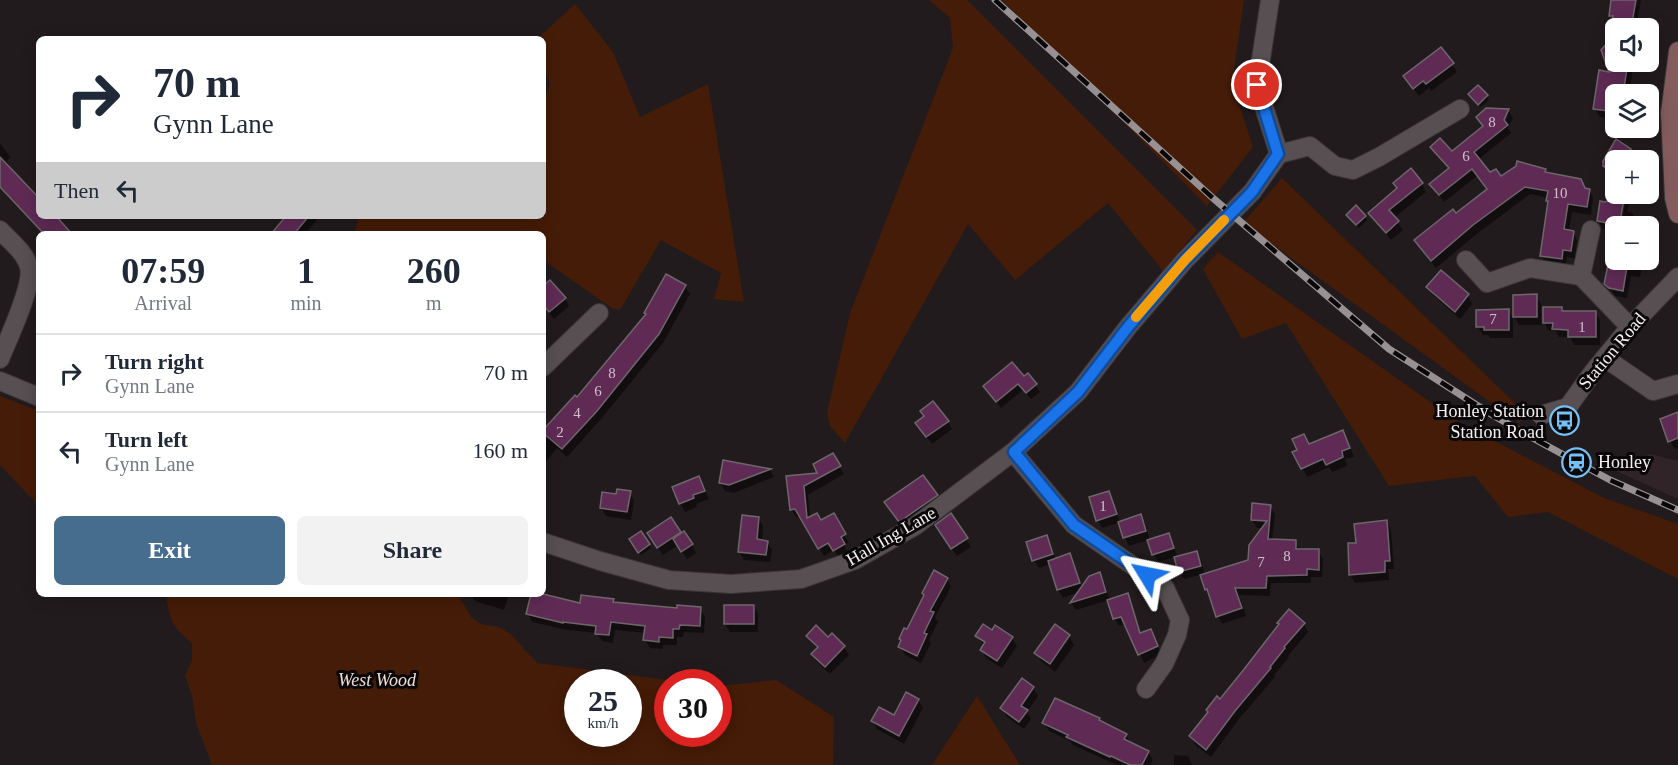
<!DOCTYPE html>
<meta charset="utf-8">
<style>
:root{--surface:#fff;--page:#f2f2f3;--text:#1f2937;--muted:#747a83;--line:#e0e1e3;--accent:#466d8d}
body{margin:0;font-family:"Times New Roman",serif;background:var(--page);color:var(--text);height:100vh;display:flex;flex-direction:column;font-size:22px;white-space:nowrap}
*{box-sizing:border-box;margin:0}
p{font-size:20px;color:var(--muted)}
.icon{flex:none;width:33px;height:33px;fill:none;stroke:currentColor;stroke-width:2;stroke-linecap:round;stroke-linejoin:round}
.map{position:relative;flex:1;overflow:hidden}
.panel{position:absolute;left:36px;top:231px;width:510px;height:366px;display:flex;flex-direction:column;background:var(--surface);border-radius:9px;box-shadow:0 3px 15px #0003}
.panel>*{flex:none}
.top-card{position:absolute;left:36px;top:36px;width:510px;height:183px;border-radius:9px;box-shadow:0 3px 15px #0003;background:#fff;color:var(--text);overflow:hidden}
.fabs{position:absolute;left:1605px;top:18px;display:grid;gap:12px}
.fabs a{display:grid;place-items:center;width:54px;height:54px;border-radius:9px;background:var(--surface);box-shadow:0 3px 15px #0003;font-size:30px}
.speed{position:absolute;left:564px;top:669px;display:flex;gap:12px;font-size:30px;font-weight:700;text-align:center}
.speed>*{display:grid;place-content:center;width:78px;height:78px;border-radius:50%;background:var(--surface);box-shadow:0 3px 15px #0003;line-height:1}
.speed small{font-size:15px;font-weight:400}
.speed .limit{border:9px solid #d22;background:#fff;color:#111}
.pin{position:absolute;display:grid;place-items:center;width:51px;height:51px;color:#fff;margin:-26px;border:3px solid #fff;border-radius:50%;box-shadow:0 2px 6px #0007}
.me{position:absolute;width:66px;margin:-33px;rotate:305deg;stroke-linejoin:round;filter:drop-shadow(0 0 4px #0008)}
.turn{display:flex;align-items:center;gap:21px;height:126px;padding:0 18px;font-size:27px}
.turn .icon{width:78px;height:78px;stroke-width:2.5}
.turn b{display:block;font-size:42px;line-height:51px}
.then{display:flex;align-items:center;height:57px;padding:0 18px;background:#0003;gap:12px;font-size:22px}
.eta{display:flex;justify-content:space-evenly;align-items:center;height:102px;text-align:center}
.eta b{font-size:36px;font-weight:800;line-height:42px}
.action{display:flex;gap:12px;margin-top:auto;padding:12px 18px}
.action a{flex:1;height:69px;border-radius:9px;background:var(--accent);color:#fff;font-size:24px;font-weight:800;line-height:69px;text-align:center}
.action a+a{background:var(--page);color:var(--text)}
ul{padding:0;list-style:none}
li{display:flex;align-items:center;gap:18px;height:78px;padding:0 18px;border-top:2px solid var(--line)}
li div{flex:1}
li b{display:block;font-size:22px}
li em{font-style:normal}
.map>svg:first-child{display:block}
</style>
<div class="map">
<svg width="1678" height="765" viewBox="0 0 1678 765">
<rect width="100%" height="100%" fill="#221b1d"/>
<path fill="#312428" d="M1650,454L1678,461V499L1614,470Z"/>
<g fill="#451c07" fill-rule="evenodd">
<path d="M929,0H967L1197,230L1163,271L1108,203L1015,280L968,224L845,443L830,426L827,413L850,313L953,48L950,18Z"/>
<path d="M1002,0H1244L1232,83L1253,147L1207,206Z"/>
<path d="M575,4L613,52L640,117L708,84L744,302L714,299L721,273L661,240L620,310L612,308L543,260V234H354L359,216H543V102L550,85L543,66V39H537Z"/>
<path d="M1282,178L1529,417L1519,423L1243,223Z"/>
<path d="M1218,252L1460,423L1604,498L1678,524V579L1548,512L1508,517L1476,477L1473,476L1389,486L1286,323L1242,339L1203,269Z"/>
<path d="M0,396L39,411V506L0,465Z"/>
<path d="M166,594H458L471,617L481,624L498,627L511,634L537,663L683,682H668V734H718L719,686L776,680L834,717L833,765H212L196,723L192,696L185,675L192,661V643C172,627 169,619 166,594ZM628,682V734H578V682Z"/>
<path d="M977,696L1020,765H932Z"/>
</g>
<g fill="#0007" fill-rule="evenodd">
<path d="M1613,0H1641L1636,28H1616V62H1634L1629,94H1616V119L1600,117L1595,109L1612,74L1610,41L1614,21L1610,15Z"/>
<path d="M1452,64L1457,72L1431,91L1429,88L1419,96L1410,84Z"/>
<path d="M1487,96L1489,100L1481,107L1472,98Z"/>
<path d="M1508,110L1513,118L1508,128L1511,133L1478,160L1490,175L1501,178L1545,170L1547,174L1589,190L1593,198L1591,215L1572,212L1569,231L1573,232L1577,240L1575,259L1567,257L1566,266L1546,264L1542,256L1548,198L1530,194L1478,233L1436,268L1420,248L1456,215L1487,189L1477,176L1444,202L1431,184L1449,169L1437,155L1432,147L1451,153ZM1504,116H1508L1502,128Z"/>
<path d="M1617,141L1630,150L1635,158L1633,160H1616V178L1607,172L1602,164Z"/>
<path d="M0,143L10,157L7,161L13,171L12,172L39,200V216H54L69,234H43L5,193L0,186Z"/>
<path d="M1422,184L1426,192L1394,218L1403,230L1391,240L1375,221L1370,213Z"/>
<path d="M1625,194L1629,202L1627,212L1632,213L1637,221L1636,226H1616V260H1643L1640,277L1631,276L1627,298L1615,296L1606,283L1615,231L1603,229L1598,220L1606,204ZM1622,204H1625L1623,217H1620Z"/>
<path d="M288,216H315L317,220L305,234H273Z"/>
<path d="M1365,217L1367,220L1359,228L1350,218Z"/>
<path d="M685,286L690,294L663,343L601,419L567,457L557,448L543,465V432L578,399L647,315L645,313Z"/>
<path d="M1428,287L1468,295L1472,304L1460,319L1433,295Z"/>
<path d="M543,288L565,298L569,306L554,319L543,306Z"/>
<path d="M1536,296L1541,304V325H1519L1514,317Z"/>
<path d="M1561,309L1563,312H1595L1600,320V345H1574L1570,337H1559L1555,330L1549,331L1544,322Z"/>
<path d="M1508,310L1513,319V338H1490L1488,335H1483L1478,327Z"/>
<path d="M1028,375L1040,392L1031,399L1023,390L1001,408L985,387L1024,378Z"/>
<path d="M1678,414V448L1674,449L1661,420Z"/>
<path d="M925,417L947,421L952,429L932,444L922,431Z"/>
<path d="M1347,440L1354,457L1345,459L1347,466L1332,472L1329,467L1307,477L1294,453L1309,446Z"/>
<path d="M833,455L844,474L808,495L810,518L821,522L833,515L849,543L844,545L848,553L839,558L834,550L824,556L802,517H796L791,509L788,477L820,474Z"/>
<path d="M724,462L770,470L774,477L734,493L725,491L720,483Z"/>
<path d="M699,478L709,499L696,504L697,507L685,512L680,503Z"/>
<path d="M630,493L634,501L631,520L606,516L601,508L617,496Z"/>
<path d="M1108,493L1113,501L1120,523L1141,516L1145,524L1150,540L1168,534L1172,542L1178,558L1196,552L1201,560L1205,575L1250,561L1264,528H1257L1252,520L1270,506L1275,514L1272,541L1295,542L1300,550L1318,551L1323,559L1322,577H1311V583H1271L1270,596L1239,595L1246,616L1222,624L1206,589L1201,575L1184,579L1179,571L1175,557L1158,562L1148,540L1129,546L1118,523L1102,528L1098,520Z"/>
<path d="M937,495L941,503L904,529L891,510Z"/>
<path d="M759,518L763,526L762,541L767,542L772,550L770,562L744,560L739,551Z"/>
<path d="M671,519L681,535L692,545L696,553L687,559L678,545L663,555L654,542Z"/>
<path d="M1387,522L1391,530L1394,569H1388L1389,580L1355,583L1350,575V545L1358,544Z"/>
<path d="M641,533L651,548L641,555L631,540Z"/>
<path d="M941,534L966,539L971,547L957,556Z"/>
<path d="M1046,537L1051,545L1056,560L1069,555L1074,563L1082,588L1099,574L1104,582L1110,600L1127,595L1131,603L1141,634L1155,639L1161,654L1144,663L1126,624L1119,626L1114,618L1109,600L1076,610L1071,603L1079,592L1063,598L1058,590L1050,564L1039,568L1034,560Z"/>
<path d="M947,579L951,587L935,617L938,622L929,640L931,643L921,663L905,655L900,647L908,631Z"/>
<path d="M471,594H509L504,610L475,601Z"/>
<path d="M533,594L581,605L613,600L615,604L678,610L700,608L705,617L704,633L684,632L683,637H677V645H663V649L650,648L645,640L646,633L615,630L613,643L602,641L597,633L567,630L532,622L528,614Z"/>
<path d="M754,606L758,614V632H730L725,624Z"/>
<path d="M1304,624L1308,632L1288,656L1289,657L1274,675L1275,677L1239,719L1211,757L1195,745L1191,736L1220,701Z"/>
<path d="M1055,626L1069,636L1074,645L1055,672L1041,661L1036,653Z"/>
<path d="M993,632L1012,638L1017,646L1002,668L986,658L982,650L984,646L977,636Z"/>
<path d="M808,636L829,639L844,647L849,655L830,674L817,662L813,654L818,649Z"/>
<path d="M1033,688L1038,696L1027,712L1031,719L1024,729L1007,717L1002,708Z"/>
<path d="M918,700L923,708L904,744L877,729L873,721L895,717Z"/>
<path d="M1099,720L1101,723L1126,735L1131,744L1148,752L1153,760L1150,765H1117L1073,745L1070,741L1049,731L1044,723Z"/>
<path d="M1174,755L1188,756L1192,765H1174Z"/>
</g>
<g fill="#5f2b55" stroke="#6d676b" stroke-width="1.5">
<path d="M1611,0H1636L1631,28H1611L1613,16H1609Z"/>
<path d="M1616,33V62H1628L1623,94H1616V112L1593,109L1599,70L1609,72L1601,50Z"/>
<path d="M1441,47L1454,63L1426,84L1423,81L1413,89L1403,76Z"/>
<path d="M1478,85L1488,95L1478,105L1468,94Z"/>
<path d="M1486,108L1509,109L1504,120L1508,125L1474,152L1490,172L1496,169L1501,176L1516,166L1517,161L1546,169L1545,172L1581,179L1585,188L1590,189L1587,207L1568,204L1564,229L1574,231L1571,251L1563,250L1562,259L1540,256L1548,201H1546L1548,191L1525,187L1473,225L1431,261L1414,240L1453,209L1456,213L1487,189L1472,169L1439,195L1429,184L1449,168L1430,147L1440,138L1452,151L1483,126L1476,117Z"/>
<path d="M1616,139L1631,149L1624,160H1616V174L1603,166V161Z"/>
<path d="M0,157L39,198V216H56L72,234H44L0,187Z"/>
<path d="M1411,168L1423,183L1389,210L1399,221L1386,233L1368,213L1397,188L1393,183Z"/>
<path d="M1623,194H1625L1620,221L1618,220L1617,225L1597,221L1600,201L1605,202Z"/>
<path d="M1356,205L1366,216L1356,225L1346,215Z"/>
<path d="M286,216H309L294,234H271Z"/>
<path d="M1609,260H1628L1623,291L1609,288L1604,284Z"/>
<path d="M1441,270L1469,294L1455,312L1426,287Z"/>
<path d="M666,274L686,285L659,334L597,411L562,449L543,433V430L575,395L577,397L646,314L644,313Z"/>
<path d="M550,280L566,298L549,312L543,305V286Z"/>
<path d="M1537,294V317H1513V295Z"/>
<path d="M1543,307H1562V311H1596V337H1568V330L1552,329L1553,323H1543Z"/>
<path d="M1509,309V330H1484V327H1476V310Z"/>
<path d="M1012,362L1024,376L1028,373L1037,384L1026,393L1018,384L996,402L983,386Z"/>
<path d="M933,401L949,421L926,437L915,423L924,416L920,411Z"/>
<path d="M1678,412V438L1668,442L1660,419Z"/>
<path d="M1343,430L1350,448L1342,451L1343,457L1326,465L1323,459L1301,469L1292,452L1297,450L1292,439L1304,434L1309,444Z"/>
<path d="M833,453L841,466L804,486L807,518L817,513L821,520L834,513L846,534L841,537L845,544L833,551L828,543L818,549L795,509L790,510L786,476L817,473L813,464Z"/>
<path d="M723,460L771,469L729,485L719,483Z"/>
<path d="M923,475L938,495L899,522L884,502Z"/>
<path d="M699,476L705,491L693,495L694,498L679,504L672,487Z"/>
<path d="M617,489L631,491L627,512L600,508L602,492L616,494Z"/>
<path d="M1109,491L1117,514L1096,521L1089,497Z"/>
<path d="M1252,503L1271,505L1268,539L1296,540V549H1319V570L1307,569V575L1267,576L1266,588H1235L1242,608L1216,617L1207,589L1205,590L1200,575L1248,560L1249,545L1267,521L1251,520Z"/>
<path d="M951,513L968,538L951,549L935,525Z"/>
<path d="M1141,514L1146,531L1123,538L1118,522Z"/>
<path d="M742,515L759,517L757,539L768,541L766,555L738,552Z"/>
<path d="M671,517L681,532L657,548L647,533Z"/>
<path d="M1387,520L1390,561H1385V572L1349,575L1348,543H1356L1354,524Z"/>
<path d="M641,531L650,544L638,553L629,539Z"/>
<path d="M684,531L693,544L681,552L673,539Z"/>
<path d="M1169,533L1174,548L1152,555L1147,540Z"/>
<path d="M1047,535L1053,554L1032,561L1026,542Z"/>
<path d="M1197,551L1201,566L1178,572L1174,557Z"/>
<path d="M1070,553L1080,583L1057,590L1048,561Z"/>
<path d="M934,570L948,578L930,611L934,612L924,633L927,634L917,656L898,647L901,640L899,639L904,628L907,629L924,595L922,593Z"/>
<path d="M1100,572L1106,592L1070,603L1089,576Z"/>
<path d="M1128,593L1140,633L1151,629L1158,646L1138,655L1121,617L1113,619L1107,600Z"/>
<path d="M531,594H543L580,603L581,595L614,599L613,602L677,608V605L701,607L700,626L680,625L679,629H673V638L659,637V642L643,640L645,626L611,622L609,635L595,634L596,626L563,622V623L526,614Z"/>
<rect x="724" y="605" width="30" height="19"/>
<path d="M1289,609L1305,623L1284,647L1285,648L1270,667L1271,668L1235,711L1206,750L1189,736L1208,712L1206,710L1217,696L1220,699L1245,668L1279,624L1277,623Z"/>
<path d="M983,624L992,630L995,625L1013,637L997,661L980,650L985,642L975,636Z"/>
<path d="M1055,624L1070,635L1050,664L1034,653Z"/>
<path d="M816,625L828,637L832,633L845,646L825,667L811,654L818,647L806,636Z"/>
<path d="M1022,678L1034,687L1021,706L1028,710L1019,722L1000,708Z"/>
<path d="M906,692L919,699L899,736L871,721L879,707L894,715Z"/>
<path d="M1055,698L1100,718L1099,720L1127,734L1124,739L1149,751L1142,765H1130L1111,756L1110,757L1066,737L1068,735L1042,723Z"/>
</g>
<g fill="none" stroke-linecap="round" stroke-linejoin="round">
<defs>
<g id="street">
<path d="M1279,154L1310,146L1335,166L1353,170L1379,157L1460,109"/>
<path d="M0,230C10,241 25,252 29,267C34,285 8,339 0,359"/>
<path d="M1591,230L1581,276L1630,327"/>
<path d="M1466,260L1487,283L1530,268L1581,276"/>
<path d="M1605,358L1653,391L1678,384"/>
<path d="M543,367L599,313"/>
<path d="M0,381L39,397"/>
<path d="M1541,415L1568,407L1593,372L1630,327L1678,277"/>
<path d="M1013,452L1074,525L1165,588L1180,620L1177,635L1164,664L1146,689"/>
<path d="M543,542L600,561L669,580L731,584L801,579L855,560L915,526L1013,452L1078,392L1128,327L1185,260L1252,192L1279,154L1257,85L1270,0"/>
</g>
<path id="secondary" d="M1678,51L1670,113L1674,198L1678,214"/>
</defs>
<use href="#street" stroke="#3a3536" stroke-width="20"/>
<use href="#secondary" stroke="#3a3536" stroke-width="20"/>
<use href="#street" stroke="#574f51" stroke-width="18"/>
<use href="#secondary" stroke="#845c5d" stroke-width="18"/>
<defs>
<path id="rail" d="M995,0L1214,199L1389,349L1489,413L1540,442L1610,480L1678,510"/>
</defs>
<use href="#rail" stroke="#979193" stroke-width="7"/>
<use href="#rail" stroke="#090707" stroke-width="4.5" stroke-dasharray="14" stroke-linecap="butt"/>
</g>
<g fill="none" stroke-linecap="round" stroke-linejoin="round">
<defs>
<path id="route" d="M1147,575L1074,525L1014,452L1078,392L1128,327L1185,260L1252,192L1278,154L1257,85"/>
</defs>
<use href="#route" stroke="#114b97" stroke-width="15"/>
<use href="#route" stroke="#1a73e8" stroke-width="10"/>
<path stroke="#f59e0b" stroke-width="10" d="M1136,317L1185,260L1224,220"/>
</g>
<defs>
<symbol id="bus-ring" viewBox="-11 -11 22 22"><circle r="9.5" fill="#090707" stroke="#75c0f6" stroke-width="1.5"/><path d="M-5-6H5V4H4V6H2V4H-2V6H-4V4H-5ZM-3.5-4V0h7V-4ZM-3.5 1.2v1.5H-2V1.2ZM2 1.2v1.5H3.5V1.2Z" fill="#75c0f6"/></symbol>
<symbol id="station-ring" viewBox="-11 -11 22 22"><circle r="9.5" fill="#090707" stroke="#75c0f6" stroke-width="1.5"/><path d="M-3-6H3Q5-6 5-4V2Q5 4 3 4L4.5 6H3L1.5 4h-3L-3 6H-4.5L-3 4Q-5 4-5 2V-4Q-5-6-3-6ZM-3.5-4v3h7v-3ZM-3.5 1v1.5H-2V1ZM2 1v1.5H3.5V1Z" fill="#75c0f6"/></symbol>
</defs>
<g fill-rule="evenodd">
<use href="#bus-ring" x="1548" y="404" width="33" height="33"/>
<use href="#station-ring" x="1560" y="446" width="33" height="33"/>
</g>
<g text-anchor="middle" stroke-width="6" stroke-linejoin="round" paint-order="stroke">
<g font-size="15" fill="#d0bfcb">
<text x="1492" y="127">8</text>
<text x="1466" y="161">6</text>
<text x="1560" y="198">10</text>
<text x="1493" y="324">7</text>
<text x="1582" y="332">1</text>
<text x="612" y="378">8</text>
<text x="598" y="396">6</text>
<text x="577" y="418">4</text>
<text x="560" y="437">2</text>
<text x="1103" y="511">1</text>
<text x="1287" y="561">8</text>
<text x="1261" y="567">7</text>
</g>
<g font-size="18" fill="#f5f0f2" stroke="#090707">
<text transform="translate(1612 351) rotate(-50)" y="6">Station Road</text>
<text transform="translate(891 536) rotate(-30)" y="6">Hall Ing Lane</text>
</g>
<g font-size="18" fill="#f5f0f2" stroke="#090707" text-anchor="end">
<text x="1544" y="417">Honley Station<tspan x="1544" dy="21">Station Road</tspan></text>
<text x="1598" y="468" text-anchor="start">Honley</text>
</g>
<g font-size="18" font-style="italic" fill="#f1ddd4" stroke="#090707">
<text x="377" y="686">West Wood</text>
</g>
</g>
</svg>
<div class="fabs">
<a><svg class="icon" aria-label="sound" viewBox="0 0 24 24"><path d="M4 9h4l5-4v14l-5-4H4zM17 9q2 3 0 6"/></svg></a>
<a><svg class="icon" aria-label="layers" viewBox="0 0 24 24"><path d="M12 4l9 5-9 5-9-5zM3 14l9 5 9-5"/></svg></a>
<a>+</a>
<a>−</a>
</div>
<div class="speed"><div>25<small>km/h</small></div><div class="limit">30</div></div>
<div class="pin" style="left:1257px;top:85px;background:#d93025"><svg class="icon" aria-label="arrive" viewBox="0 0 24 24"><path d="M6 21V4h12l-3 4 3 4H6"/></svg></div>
<svg class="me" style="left:1147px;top:575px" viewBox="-20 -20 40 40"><path d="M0-17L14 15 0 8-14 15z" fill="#1a73e8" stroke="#fff" stroke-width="4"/></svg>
<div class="top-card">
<div class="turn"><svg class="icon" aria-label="right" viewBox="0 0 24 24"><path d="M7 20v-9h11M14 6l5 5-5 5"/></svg><div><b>70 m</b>Gynn Lane</div></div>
<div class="then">Then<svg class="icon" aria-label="left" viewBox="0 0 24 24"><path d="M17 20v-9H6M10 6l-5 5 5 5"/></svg></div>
</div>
<section class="panel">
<div class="eta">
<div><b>07:59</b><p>Arrival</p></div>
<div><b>1</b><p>min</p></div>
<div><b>260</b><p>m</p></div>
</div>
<ul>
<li><svg class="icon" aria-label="right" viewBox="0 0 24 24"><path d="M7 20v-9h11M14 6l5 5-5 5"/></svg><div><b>Turn right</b><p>Gynn Lane</p></div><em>70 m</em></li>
<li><svg class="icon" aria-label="left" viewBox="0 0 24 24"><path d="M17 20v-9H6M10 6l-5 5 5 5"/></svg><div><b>Turn left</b><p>Gynn Lane</p></div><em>160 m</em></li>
</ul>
<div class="action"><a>Exit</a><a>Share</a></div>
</section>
</div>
